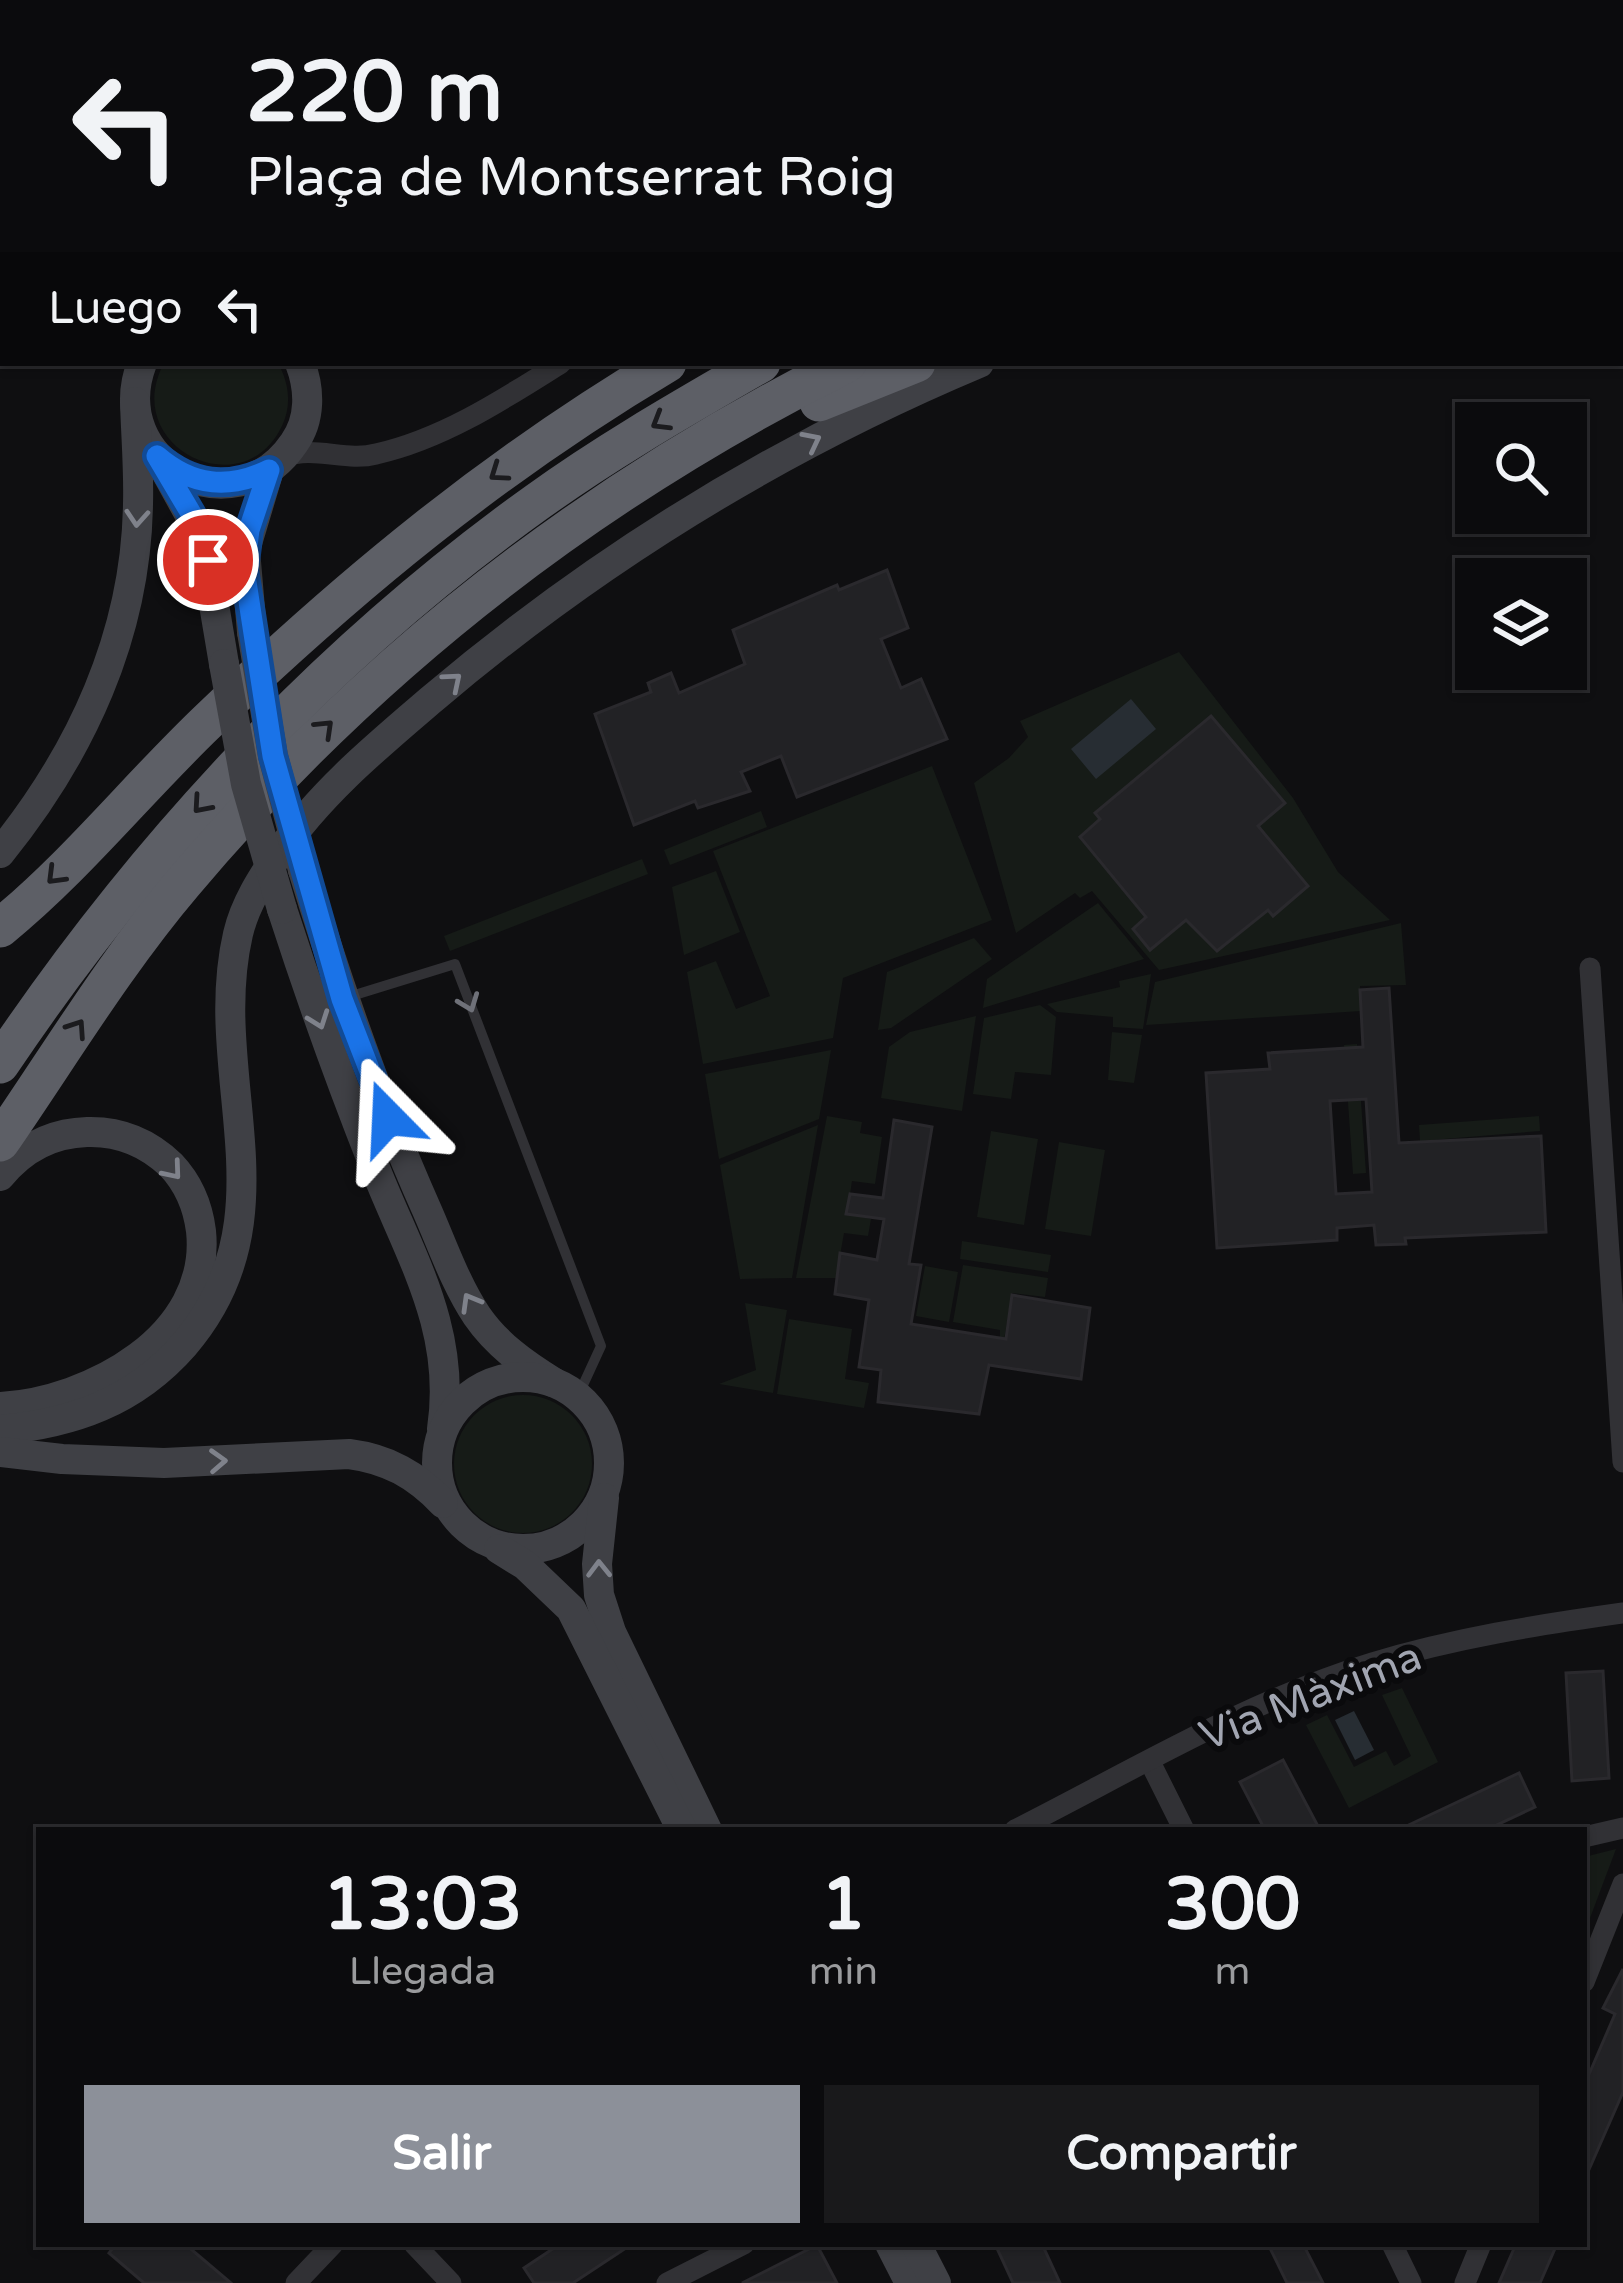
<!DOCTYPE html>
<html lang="es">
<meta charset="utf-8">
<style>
:root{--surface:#0b0b0d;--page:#19191b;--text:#f1f3f6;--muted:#9a9b9d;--line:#2b2b2e;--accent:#8c9099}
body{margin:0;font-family:"Varela Round",sans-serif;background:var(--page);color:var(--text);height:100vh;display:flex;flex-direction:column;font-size:45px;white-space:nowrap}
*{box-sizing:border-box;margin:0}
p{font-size:39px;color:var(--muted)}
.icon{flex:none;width:66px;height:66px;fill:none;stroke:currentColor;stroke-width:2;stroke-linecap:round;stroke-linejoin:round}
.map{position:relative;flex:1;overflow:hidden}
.side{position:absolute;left:36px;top:1827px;width:1551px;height:420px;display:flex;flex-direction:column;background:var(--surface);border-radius:0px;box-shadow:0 3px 9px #0004,0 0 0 3px var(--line)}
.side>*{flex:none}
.banner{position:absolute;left:0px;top:0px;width:1623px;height:366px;box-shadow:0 3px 9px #0004,0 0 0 3px var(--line);background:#0b0b0d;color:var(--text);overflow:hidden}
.fabs{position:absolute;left:1455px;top:402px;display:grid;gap:24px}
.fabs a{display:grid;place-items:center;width:132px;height:132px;border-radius:0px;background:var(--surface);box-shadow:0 3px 9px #0004,0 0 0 3px var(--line);font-size:60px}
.pin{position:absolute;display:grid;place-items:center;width:102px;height:102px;color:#fff;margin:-51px;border:6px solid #fff;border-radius:50%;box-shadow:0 3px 12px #0007}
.me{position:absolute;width:132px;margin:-66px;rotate:339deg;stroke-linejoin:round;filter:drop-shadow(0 0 9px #0008)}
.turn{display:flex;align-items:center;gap:42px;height:252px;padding:0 48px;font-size:54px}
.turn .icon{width:156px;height:156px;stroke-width:2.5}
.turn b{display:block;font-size:84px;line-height:102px}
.then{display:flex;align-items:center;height:114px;padding:0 48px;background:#0003;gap:24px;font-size:45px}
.eta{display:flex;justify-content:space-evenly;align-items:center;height:204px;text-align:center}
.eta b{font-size:72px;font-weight:700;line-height:84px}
.action{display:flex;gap:24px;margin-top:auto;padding:24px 48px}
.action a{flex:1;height:138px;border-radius:0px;background:var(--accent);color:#fff;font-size:48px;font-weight:700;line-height:138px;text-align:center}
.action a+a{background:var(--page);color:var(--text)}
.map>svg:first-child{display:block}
</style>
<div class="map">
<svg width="1623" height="2283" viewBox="0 0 1623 2283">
<rect width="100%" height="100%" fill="#0f0f11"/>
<g fill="#161b17">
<path d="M164,363H278C289,383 292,405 282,426C243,508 119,447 164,363Z"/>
<path d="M1179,652L1293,798L1338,872L1390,920L1159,970L1092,891L1080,898L1075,893L1016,933L974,783L1009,758L1028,737L1020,721Z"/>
<path d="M932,766L992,920L843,978L833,1038L703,1064L687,972L716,961L736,1009L770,996L713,851Z"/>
<path d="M761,811L767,827L670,865L664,850Z"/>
<path d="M642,859L648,874L450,951L444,936Z"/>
<path d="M716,871L740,932L684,955L672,887Z"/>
<path d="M1098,903L1144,959L983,1008L987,979Z"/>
<path d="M1401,923L1406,985L1360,986L1361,1011L1146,1025L1155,982Z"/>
<path d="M974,938L992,959L891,1028L878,1030L887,972Z"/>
<path d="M1151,974L1143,1029L1113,1027V1017L1057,1012L1047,1004L1120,987L1119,981Z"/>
<path d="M1040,1005L1056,1017L1051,1075L1015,1072L1011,1099L973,1094L984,1018Z"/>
<path d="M976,1016L962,1111L881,1098L889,1047L910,1032Z"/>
<path d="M1112,1032L1142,1035L1134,1083L1108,1080Z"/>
<path d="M1357,1044L1366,1173L1353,1174L1344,1045Z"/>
<path d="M831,1050L819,1119L719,1159L705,1074Z"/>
<path d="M827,1116L862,1122L860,1133L882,1137L875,1184L852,1181L847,1214L871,1219L868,1236L844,1233L836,1278H796Z"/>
<path d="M1539,1116L1540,1131L1420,1141L1419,1125Z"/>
<path d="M818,1125L792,1278L740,1279L720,1165Z"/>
<path d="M991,1131L1038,1139L1024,1225L977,1217Z"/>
<path d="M1059,1142L1105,1150L1091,1236L1045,1229Z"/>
<path d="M962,1241L1051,1255L1048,1272L960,1259Z"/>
<path d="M963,1265L1048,1278L1045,1297L1012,1293L1004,1340L1000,1339V1330L953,1322Z"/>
<path d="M925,1266L958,1272L949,1322L916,1316Z"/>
<path d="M745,1303L787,1310L773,1393L719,1384L756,1370Z"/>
<path d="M789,1319L852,1329L845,1379L869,1383L864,1408L777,1394Z"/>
<circle cx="523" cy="1464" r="69"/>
<path d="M1402,1688L1438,1762L1349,1808L1306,1725L1327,1715L1354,1767L1386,1751L1394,1766L1411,1756L1382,1695Z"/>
<path d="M1616,1849L1584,1934V1857Z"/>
</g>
<g fill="#272d33">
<path d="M1131,699L1156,729L1096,779L1071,749Z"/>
<path d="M1354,1711L1374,1750L1355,1760L1335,1720Z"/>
</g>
<g fill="#222225" stroke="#2a292d" stroke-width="3" fill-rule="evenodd">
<path d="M887,570L908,628L881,639L901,688L921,679L947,739L797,797L781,756L741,772L750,791L698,808L695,801L634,825L595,714L651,692L648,683L671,673L679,693L745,664L733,630L837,585L839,590Z"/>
<path d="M1211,716L1285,803L1258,826L1308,886L1273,916L1268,910L1217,951L1186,920L1150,950L1133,929L1146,917L1080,837L1100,819L1095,813Z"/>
<path d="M1389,988L1399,1143L1541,1136L1546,1232L1405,1238L1406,1244L1376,1245L1374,1225L1337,1228V1240L1217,1248L1206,1073L1270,1069L1268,1053L1363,1047L1360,990ZM1366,1099L1372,1192L1336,1194L1330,1101Z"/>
<path d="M894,1120L932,1127L909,1264L921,1265L911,1324L1006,1339L1012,1295L1090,1308L1081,1379L989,1365L979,1414L878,1402L881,1370L859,1367L869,1300L835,1294L840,1253L877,1260L884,1219L846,1214L850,1194L883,1198Z"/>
<path d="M1603,1671L1609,1778L1572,1781L1566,1673Z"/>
<path d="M1283,1760L1320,1830H1265L1240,1782Z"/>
<path d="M1519,1773L1535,1807L1486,1830H1398Z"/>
<path d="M1623,1969V2092L1584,2181V2086L1615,2014L1603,2008Z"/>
<path d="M116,2244H185L231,2283H144L109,2253Z"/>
<path d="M560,2244H632L573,2283H534L524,2268Z"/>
<path d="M995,2244H1042L1060,2283H1013Z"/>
<path d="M1268,2244H1303L1323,2283H1287Z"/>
<path d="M1516,2244H1557L1540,2283H1499Z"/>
<path d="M817,2245L837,2283H742Z"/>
</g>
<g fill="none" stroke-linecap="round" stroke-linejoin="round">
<path stroke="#313135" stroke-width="10" d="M345,998L455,964L601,1346L578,1396"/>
<g stroke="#313135" stroke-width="21">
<path d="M1620,46H1623"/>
<path d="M284,457C313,445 346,462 376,454C443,439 504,399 561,363"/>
<path d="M1590,968L1623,1462"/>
<path d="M1150,1762L1184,1830"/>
<path d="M1015,1830C1130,1772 1247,1701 1372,1663C1455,1638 1537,1625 1623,1613"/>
<path d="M1584,1837L1623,1828"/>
<path d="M1584,1982L1623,1884"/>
<path d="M414,2244L451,2283"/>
<path d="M1392,2244L1411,2283"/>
<path d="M296,2283L333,2244"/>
<path d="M667,2283L744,2244"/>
<path d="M1465,2283L1481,2244"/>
</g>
<g stroke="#3f4045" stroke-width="30">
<path d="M135,0L136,3"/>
<path d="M161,0V3"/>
<path d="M142,363C104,463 234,531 294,443C311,419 310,389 300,363"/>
<path d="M160,461L203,539L224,664"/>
<path d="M252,632L245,550L269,470"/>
<path d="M0,853C81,753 136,635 138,504C139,470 136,436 135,402"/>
<path d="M303,870C338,985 377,1098 426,1208C442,1244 455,1283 477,1316C497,1345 524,1364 553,1382"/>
<path d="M282,909C310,996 341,1082 375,1168C410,1257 457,1329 442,1429"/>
<path d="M0,1176C23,1148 51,1133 87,1132C119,1131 148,1143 171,1165C188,1183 198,1207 201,1231C212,1337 90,1402 0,1407"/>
<circle cx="523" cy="1463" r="86"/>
<path d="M0,1430C73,1423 134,1402 184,1345C295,1216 205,1077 238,934C245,904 262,878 279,853C320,793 377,746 432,699C597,559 779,447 979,363"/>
<path d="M0,1452L62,1459L164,1463L349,1454C388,1459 416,1475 443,1503"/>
<path d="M604,1498L597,1564L599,1595L611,1632L707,1830"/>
<path d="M499,1549L525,1565L571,1609L682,1830"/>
<path d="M890,2244L910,2283"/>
<path d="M916,2244L936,2283"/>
</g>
<g stroke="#5d5f66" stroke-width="39">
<path d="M1620,91H1623"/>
<path d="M1620,138H1623"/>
<path d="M1620,175H1623"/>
<path d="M1620,222H1623"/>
<path d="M819,402L916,363"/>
<path d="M0,928C75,867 137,789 207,722C352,583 494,466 667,363"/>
<path d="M0,1064C145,848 325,654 537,502C609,450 685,407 761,363"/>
<path d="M0,1142C60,1055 115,963 184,882C368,664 592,490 847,363"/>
</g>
<g stroke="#3f4045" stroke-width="30">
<path d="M252,632L273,756L303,870"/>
<path d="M224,664L246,784L282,909"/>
</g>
</g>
<defs><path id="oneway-chevron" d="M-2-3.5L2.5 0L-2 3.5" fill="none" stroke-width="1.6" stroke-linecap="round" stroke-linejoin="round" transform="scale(3)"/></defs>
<g stroke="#1b1b1e">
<use href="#oneway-chevron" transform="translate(660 422) rotate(149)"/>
<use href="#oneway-chevron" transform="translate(498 473) rotate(145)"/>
<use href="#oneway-chevron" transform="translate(325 728) rotate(-44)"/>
<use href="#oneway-chevron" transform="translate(201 805) rotate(131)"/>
<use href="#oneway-chevron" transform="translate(55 876) rotate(135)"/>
<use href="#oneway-chevron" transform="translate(77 1028) rotate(-56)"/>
</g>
<g stroke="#7f828b">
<use href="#oneway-chevron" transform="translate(812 441) rotate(-27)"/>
<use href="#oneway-chevron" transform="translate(137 518) rotate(94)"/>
<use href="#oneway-chevron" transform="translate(453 681) rotate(-40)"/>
<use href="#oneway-chevron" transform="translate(319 1020) rotate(70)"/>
<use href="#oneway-chevron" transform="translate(173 1171) rotate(50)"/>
<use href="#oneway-chevron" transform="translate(470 1302) rotate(-120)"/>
<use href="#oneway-chevron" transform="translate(218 1461) rotate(-3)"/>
<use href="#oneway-chevron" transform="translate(599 1569) rotate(-91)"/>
</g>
<use stroke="#6f7179" href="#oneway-chevron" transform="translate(469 1003) rotate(69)"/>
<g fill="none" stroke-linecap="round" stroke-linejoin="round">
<defs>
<path id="route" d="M208,560L192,515L157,456C192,486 228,490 269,470L249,530L244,569L273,756L342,999L388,1118"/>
</defs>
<use href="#route" stroke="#114b97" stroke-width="30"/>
<use href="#route" stroke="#1a73e8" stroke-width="21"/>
</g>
<g text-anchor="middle" stroke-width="12" stroke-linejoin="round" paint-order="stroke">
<g font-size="42" fill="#a1a5b1" stroke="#0a0a0c">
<text transform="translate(1310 1695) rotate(-21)" y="15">Via Màxima</text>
</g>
</g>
</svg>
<div class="fabs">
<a><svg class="icon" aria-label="search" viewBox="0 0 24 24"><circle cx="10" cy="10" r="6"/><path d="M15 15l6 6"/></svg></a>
<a><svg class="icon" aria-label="layers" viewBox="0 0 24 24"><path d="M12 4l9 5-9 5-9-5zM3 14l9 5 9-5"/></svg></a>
</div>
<div class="pin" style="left:208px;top:560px;background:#d93025"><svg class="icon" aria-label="arrive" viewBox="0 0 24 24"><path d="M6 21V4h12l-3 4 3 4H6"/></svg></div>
<svg class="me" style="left:388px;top:1118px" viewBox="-20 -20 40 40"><path d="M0-17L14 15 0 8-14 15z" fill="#1a73e8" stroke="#fff" stroke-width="4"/></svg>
<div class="banner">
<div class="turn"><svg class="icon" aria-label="left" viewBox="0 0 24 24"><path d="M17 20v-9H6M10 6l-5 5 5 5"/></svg><div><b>220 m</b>Plaça de Montserrat Roig</div></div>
<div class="then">Luego<svg class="icon" aria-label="left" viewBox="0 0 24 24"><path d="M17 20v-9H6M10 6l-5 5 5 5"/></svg></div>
</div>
<section class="side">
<div class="eta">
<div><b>13:03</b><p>Llegada</p></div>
<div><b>1</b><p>min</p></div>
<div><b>300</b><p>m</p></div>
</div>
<div class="action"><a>Salir</a><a>Compartir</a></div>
</section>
</div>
